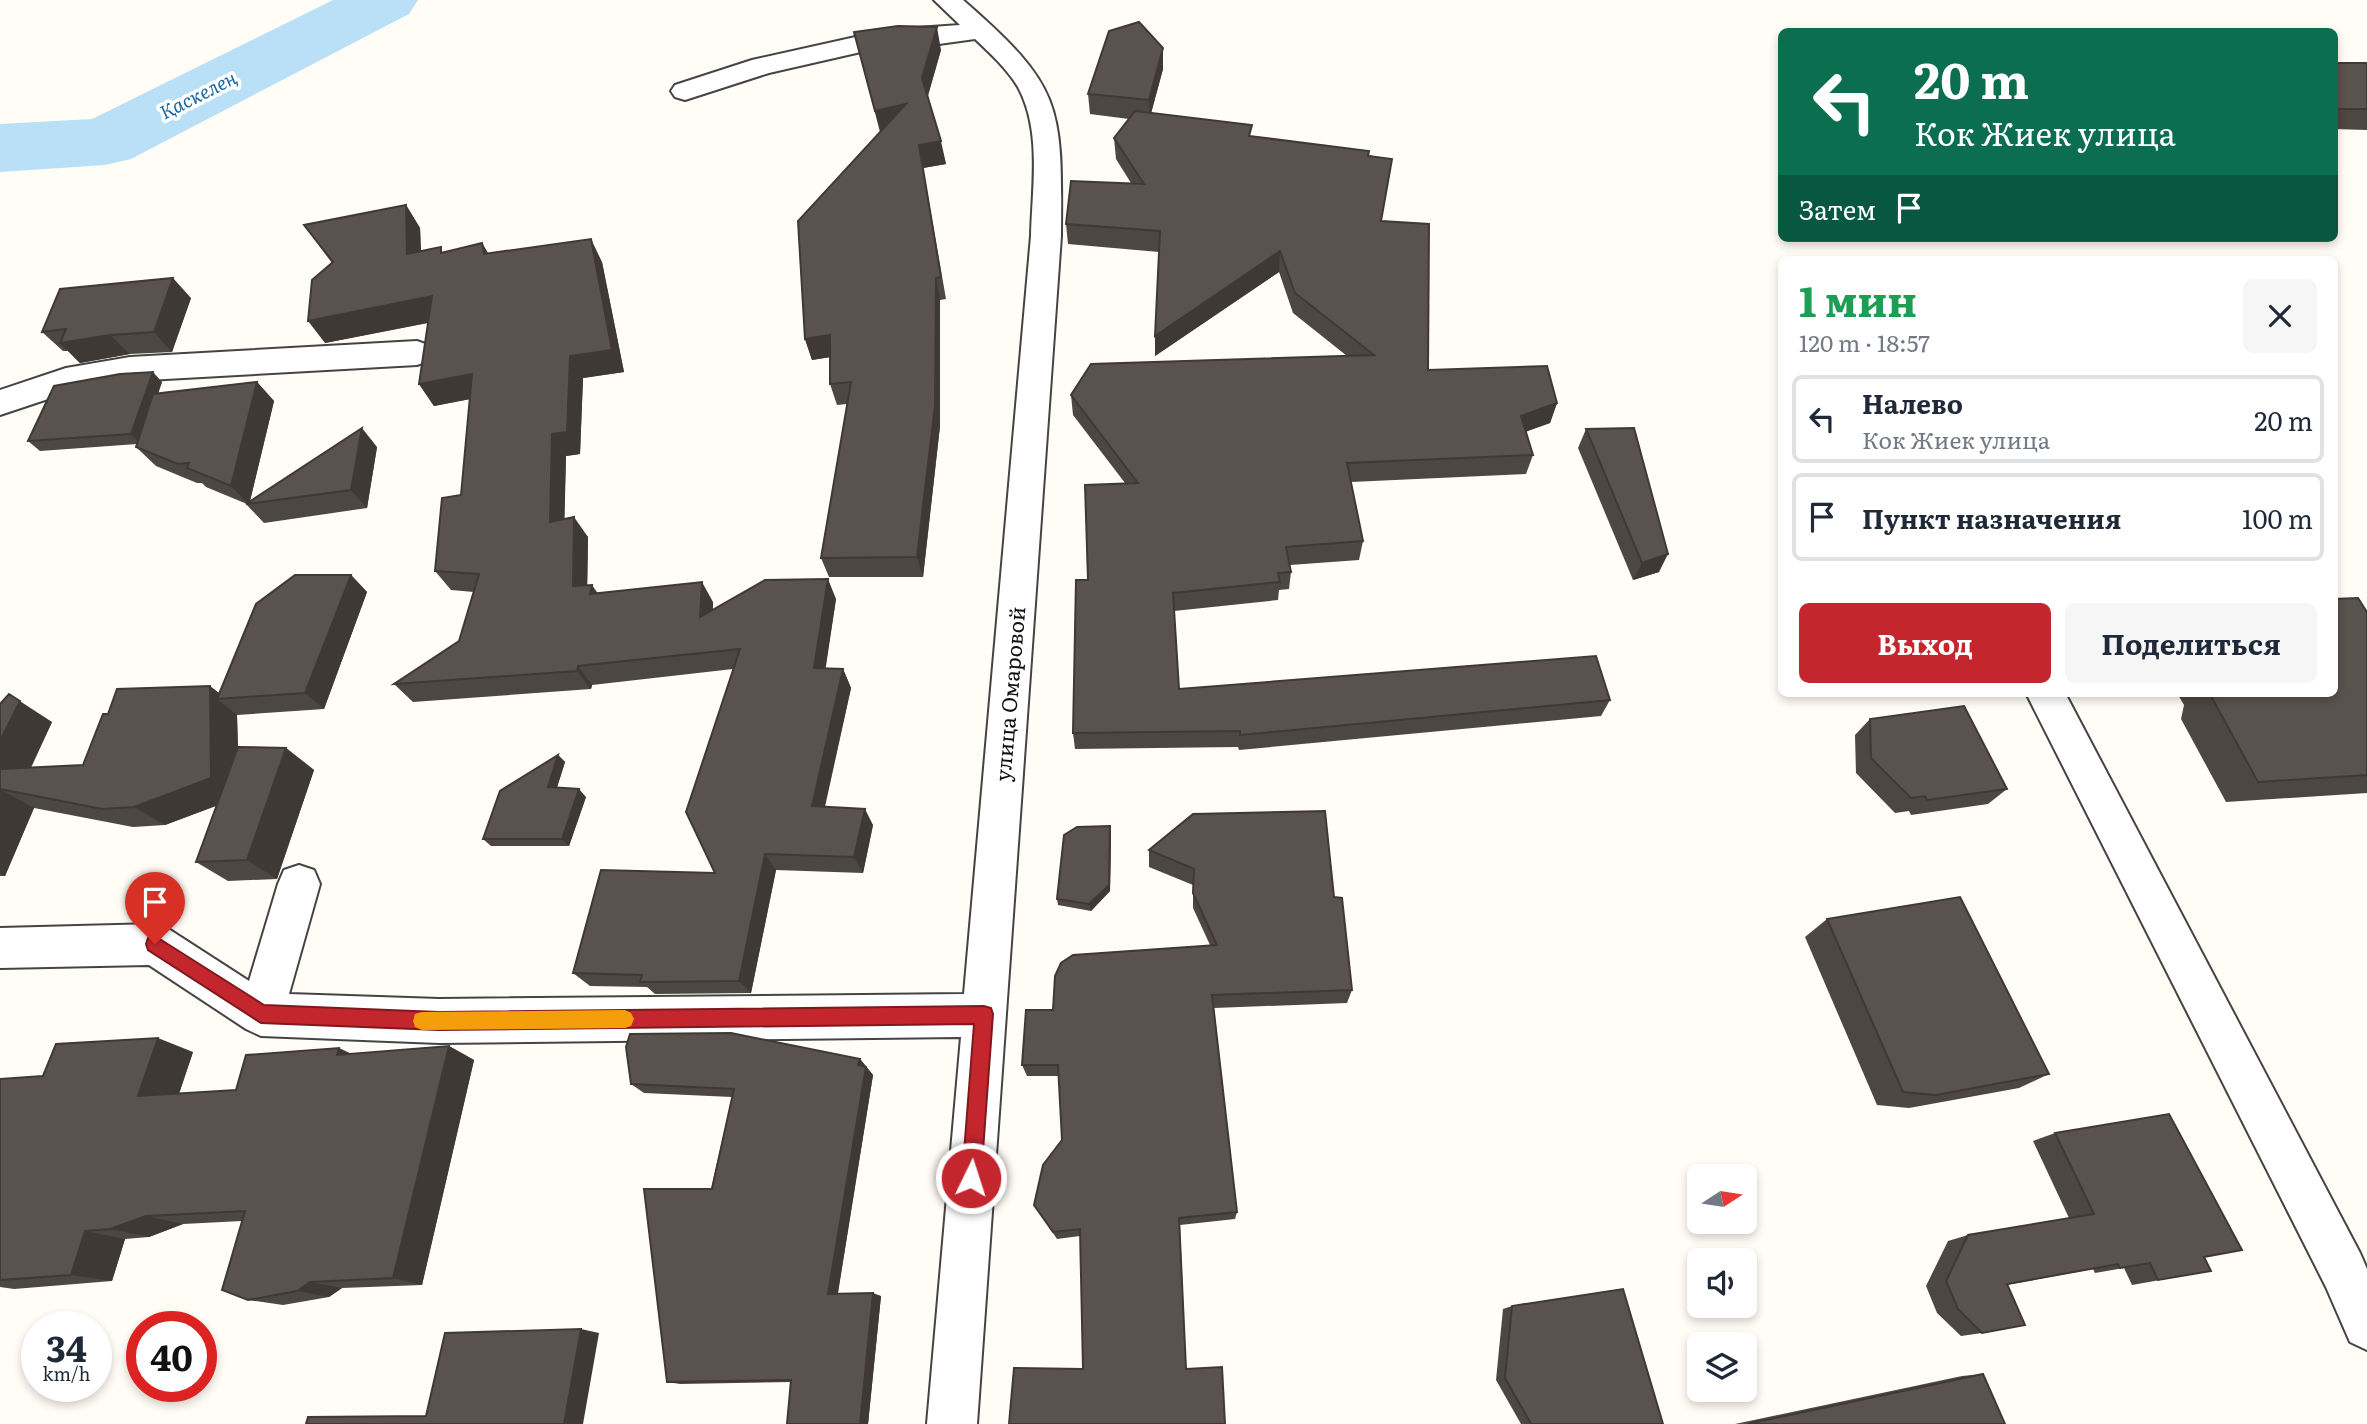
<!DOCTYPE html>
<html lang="ru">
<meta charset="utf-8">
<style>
:root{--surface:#fff;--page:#f6f6f7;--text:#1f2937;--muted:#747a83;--line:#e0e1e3;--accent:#c4262e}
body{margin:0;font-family:Literata,serif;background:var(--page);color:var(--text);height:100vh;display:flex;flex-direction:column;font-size:26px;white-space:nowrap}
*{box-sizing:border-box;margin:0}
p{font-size:23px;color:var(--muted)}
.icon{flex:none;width:38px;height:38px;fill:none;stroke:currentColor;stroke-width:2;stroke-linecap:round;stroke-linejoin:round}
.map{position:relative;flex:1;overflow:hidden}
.drawer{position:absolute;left:1778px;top:256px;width:560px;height:441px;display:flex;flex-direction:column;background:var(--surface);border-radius:10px;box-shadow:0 4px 10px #0003}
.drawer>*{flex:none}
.hud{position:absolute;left:1778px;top:28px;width:560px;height:214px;border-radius:10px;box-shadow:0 4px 10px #0003;background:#0b6e4f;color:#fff;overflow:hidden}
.needle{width:46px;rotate:78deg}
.controls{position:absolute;left:1687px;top:1164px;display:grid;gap:14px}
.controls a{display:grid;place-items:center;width:70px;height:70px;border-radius:10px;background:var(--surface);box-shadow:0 4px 10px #0003;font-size:35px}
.speed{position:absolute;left:21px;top:1311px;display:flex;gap:14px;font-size:35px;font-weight:700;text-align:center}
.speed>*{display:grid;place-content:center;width:91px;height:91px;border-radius:50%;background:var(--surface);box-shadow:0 4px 10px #0003;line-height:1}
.speed small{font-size:18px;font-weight:400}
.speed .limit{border:10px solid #d22;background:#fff;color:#111}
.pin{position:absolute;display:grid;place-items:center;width:60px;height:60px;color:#fff;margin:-72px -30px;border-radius:50% 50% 50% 0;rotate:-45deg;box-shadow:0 0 7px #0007}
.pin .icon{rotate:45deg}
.me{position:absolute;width:77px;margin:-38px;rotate:4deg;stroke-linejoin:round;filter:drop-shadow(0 0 5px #0008)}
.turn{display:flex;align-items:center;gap:24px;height:147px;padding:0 21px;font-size:32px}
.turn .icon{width:91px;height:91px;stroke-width:2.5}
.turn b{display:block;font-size:49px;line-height:60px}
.then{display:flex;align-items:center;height:66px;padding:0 21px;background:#0003;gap:14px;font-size:26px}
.round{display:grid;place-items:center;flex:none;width:74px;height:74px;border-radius:10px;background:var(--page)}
.overview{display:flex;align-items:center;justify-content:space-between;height:119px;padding:0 21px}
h1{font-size:42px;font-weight:700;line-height:52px;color:#1e9e55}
.cta{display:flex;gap:14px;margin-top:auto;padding:14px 21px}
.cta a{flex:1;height:80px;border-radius:10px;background:var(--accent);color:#fff;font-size:28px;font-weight:700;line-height:80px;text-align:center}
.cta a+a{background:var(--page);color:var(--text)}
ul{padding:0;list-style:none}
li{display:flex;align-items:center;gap:21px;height:88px;margin:0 14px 10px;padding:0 7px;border:4px solid var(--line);border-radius:10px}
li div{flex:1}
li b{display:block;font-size:26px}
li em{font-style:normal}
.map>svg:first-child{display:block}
</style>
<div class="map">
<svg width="2367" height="1424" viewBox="0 0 2367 1424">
<rect width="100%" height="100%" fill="#fffdf5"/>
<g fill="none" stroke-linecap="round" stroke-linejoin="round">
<path fill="#b9e0f7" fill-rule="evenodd" d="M333,0H418L409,14L131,159L105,165L0,172V124L92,119Z"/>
<defs>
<g id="minor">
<path d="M934,0H963C1064,88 1062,106 1061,236L977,1424H927L961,1037L439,1043L261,1036L246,1029L149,965L0,968V928L155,924L170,930L249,981L278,884L284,870L299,865L314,870L320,884L289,994L439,999L964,994L1031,236C1032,188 1042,131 1018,87C1007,69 990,53 975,39L939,44L887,46L769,73L685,100L675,97L671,91L675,85L752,60L887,30L960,25Z"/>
<path d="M417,341L428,345L433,353L428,361L417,365L130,381L69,392L0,415V390L66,368L130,357Z"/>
<path d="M2026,693H2065L2360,1253L2367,1269V1350L2350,1342L2326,1287Z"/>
</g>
</defs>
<use href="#minor" stroke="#444" stroke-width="4"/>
<use href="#minor" fill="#fff" fill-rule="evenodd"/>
</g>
<g fill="#4d4742">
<path d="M854,32L941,50L928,96L946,164L923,168L946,299L940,300V426L923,577H829L821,558L847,404L837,405L830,384V357L812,360L805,339L880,132Z"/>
<path d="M2334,63H2367V130L2334,129Z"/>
<path d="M1163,69L1151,113L1251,136L1392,159L1381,221L1428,370L1557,403L1550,423L1526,431L1533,455L1526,474L1351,482L1363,541L1359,560L1290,565L1291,572L1289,589L1279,590L1278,600L1174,611L1179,689L1610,700L1601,716L1239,750L1238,747L1075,749L1073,733L1088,580L1125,483L1073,415L1071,395L1347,356L1293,313L1279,272L1155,356L1159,252L1068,244L1066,224L1131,183L1116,159L1114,138L1129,119L1090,114L1088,94Z"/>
<path d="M406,205L420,228L421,251L444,252L482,243L488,253L602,262L624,372L583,378L580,454L566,456L564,519L588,537L587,585L598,593L713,602V610L836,599L825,669H843L851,688L825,807L873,825L863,873L776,870L751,993L655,994L647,987L590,986L573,973L715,873L733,669L592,685L591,689L413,702L394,684L459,641L474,592L451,590L435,571L461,495L470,399L434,406L419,384L428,323L325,343L332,263L304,225Z"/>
<path d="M191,298L172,352L130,354L80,363L68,351H63L42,332Z"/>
<path d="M162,382L158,393L257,382L274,401L250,501L377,447L367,508L264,523L246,504H247L206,487L202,483H197L156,466L136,447L137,444L40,451L28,441Z"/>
<path d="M1586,429L1659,572L1633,580L1578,448Z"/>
<path d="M351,575L367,592L324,709L237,715L238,747L286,748L314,770L277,879L228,881L196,862L216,806L165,825L133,827L34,808L5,876H0V704L52,722L31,768L83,765L108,714L210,686L219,693Z"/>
<path d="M2367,612V793L2226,802L2181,719L2184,705L2177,693H2334Z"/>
<path d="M1870,719L2007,789L1988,804L1911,815L1909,811L1895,813L1856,773L1855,735Z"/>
<path d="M558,755L565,762L557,787L586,797L569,846H491L483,839Z"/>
<path d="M1110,826L1111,833L1110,891L1091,911L1058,905L1057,899Z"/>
<path d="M1149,850L1334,897L1352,990L1347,1003L1214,1008L1237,1212L1235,1219L1180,1225L1186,1369L1225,1424L1083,1369L1080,1236L1057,1239L1034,1205L1062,1140L1059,1076H1027L1022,1065L1053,1010L1210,945L1193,908V885L1149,867Z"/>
<path d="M1827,919L2049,1074L2019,1088L1909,1108L1877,1105L1805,937Z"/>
<path d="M449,1046L474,1060L422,1285L342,1288L329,1297L283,1305L248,1300L242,1221L183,1224L149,1237L125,1239L112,1281L14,1289L0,1287V1079L43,1076L193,1052L179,1094L236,1090L351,1054Z"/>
<path d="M860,1059L873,1075L838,1293L881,1296L868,1424H787L791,1382L680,1384L667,1382L732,1097L644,1093L631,1084Z"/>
<path d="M2055,1133L2204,1257L2211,1271L2132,1285L2124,1268L2095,1273L2093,1269L2007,1285L1982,1333L1961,1336L1937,1313L1926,1286L1948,1241L1968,1235L2069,1218L2033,1141Z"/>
<path d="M1512,1306L1663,1424H1521L1496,1380L1503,1309Z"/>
<path d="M1983,1374L2005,1424H1735L1962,1376Z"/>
</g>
<g fill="#3f3936">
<path d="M937,27L941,50L926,101L922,78Z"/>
<path d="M1163,48V69L1149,121V100Z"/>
<path d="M906,104L881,134L875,111Z"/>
<path d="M941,141L946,164L923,168L946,299L919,145Z"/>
<path d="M406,205L420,228L422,277L407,254Z"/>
<path d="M591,239L602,262L624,372L583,378L580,454L566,456L564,542L550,522L552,434Z"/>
<path d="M482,243L495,266L484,254Z"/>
<path d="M1280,251L1279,272L1155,356V336Z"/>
<path d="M173,278L191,298L172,352L154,332Z"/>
<path d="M936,278L940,300V426L923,577L917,557Z"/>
<path d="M432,296L447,319L325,343L308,321Z"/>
<path d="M110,335L130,354L80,363L60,343Z"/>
<path d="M830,335L837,356L812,360L805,339Z"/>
<path d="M153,372L162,382L141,444L131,434Z"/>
<path d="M472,374L486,396L434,406L419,384Z"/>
<path d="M257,382L274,401L249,505L231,486Z"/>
<path d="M1557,403L1550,423L1514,436L1521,416Z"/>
<path d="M362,428L377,447L367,508L351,490Z"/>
<path d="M574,517L588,537L587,605L573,586Z"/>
<path d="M1668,554L1659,572L1633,580L1642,563Z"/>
<path d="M351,575L367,592L324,709L305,693Z"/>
<path d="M828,579L836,599L823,686L814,668Z"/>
<path d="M702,582L713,602L711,636L700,617Z"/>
<path d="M592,585L605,604L590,594Z"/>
<path d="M578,666L592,685L591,689L577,671Z"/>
<path d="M843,669L851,688L821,822L812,806Z"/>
<path d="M210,686L226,699H217L237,715L239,797L165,825L134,807Z"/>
<path d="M9,694L52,722L20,789L0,777V741Z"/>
<path d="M286,748L314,770L277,879L247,860Z"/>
<path d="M558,755L565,762L555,794L548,787Z"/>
<path d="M0,789L34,808L5,876L0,873Z"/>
<path d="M579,789L586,797L569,846L562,839Z"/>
<path d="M865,809L873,825L863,873L854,857Z"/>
<path d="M1110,826L1111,833L1110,891L1091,911L1089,904Z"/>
<path d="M765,854L776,870L751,993L739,981Z"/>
<path d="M158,1038L193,1052L174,1108L138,1096Z"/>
<path d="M449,1046L474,1060L422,1285L393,1278Z"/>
<path d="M339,1048L367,1061L337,1055Z"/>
<path d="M860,1059L873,1075L837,1298L828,1294L858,1065Z"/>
<path d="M146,1216L183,1224L149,1237L110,1229Z"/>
<path d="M85,1231L125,1239L112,1281L71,1275Z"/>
<path d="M310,1282L342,1288L329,1297L297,1291Z"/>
<path d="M873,1293L881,1296L868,1424H860Z"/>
<path d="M581,1329L599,1333L583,1424H564Z"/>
</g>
<g fill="#5a524d" stroke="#3f3936" stroke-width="2">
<path d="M1139,22L1163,48L1149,100L1088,94L1109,31Z"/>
<path d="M898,26L937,27L922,78L941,141L919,145L941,277L936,278L935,405L917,557L821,558L851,382L830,384V335L805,339L798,221L906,104L875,111L854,32Z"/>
<rect x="2334" y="63" width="33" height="46"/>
<path d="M1135,111L1252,125L1249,136L1369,151L1368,156L1392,159L1381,221L1429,224L1428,370L1547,366L1557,403L1521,416L1533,455L1347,463L1363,541L1286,547L1291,572L1278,573L1280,582L1173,593L1179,689L1596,656L1610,700L1240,735V731L1073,733L1076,580H1088L1085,485L1138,483L1071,395L1091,364L1374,355L1295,293L1280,251L1155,336L1160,231L1066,224L1071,181L1144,184L1114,138Z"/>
<path d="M406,205L407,254L441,247V253L482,243L484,254L591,239L612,350L570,356L567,432L552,434L550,522L574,517L573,586L592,585L590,594L702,582L700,617L765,580L828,579L814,668L843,669L812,806L865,809L854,857L765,854L739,981L640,982L642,975L573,973L601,870L715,873L686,812L740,649L578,666L577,671L394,684L459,641L479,574L435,571L442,498L461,495L472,374L419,384L432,296L308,321L312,280L333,262L304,225Z"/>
<path d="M173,278L154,332L110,335L60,343L66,329L42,332L60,289Z"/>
<path d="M153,372L131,434L28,441L54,386L120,374Z"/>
<path d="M257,382L231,486L187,468L189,463L178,464L136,447L153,394Z"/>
<path d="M362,428L351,490L246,504Z"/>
<path d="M1634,428L1668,554L1642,563L1586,429Z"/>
<path d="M295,575H351L305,693L217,699L256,604Z"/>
<path d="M2358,598L2367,612V775L2258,782L2211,696L2212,693H2334V599Z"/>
<path d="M210,686L211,778L134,807L102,809L0,789V769L83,765L103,714H108L117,689Z"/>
<path d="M9,694L20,701L0,741V704Z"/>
<path d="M1964,706L2007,789L1927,800L1925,796L1911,798L1871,758L1870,719Z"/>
<path d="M238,747L286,748L247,860L196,862Z"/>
<path d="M558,755L548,787L579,789L562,839H483L500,791Z"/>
<path d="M1325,811L1334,897L1342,898L1352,990L1212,995L1237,1212L1179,1218L1186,1369L1222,1367L1225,1424H1009L1014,1368L1083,1369L1080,1229L1053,1232L1034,1205L1043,1165L1062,1140L1058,1065H1022L1026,1010H1053L1055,976L1061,963L1073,955L1217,945L1193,893L1194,869L1149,850L1193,814Z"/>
<path d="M1110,826L1109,885L1089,904L1057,899L1064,835L1077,827Z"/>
<path d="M1960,897L2049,1074L1936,1095L1903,1092L1827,919Z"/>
<path d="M731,1033L860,1059L858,1065L866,1067L828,1294L873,1293L860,1424H787L791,1380L667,1382L644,1189H712L734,1089L631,1084L626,1047L630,1034Z"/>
<path d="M158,1038L138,1096L236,1090L246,1055L339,1048L337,1055L449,1046L393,1278L310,1282L297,1291L248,1300L222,1290L245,1211L146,1216L110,1229L85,1231L71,1275L0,1280V1079L43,1076L56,1044Z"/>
<path d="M2169,1114L2242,1250L2204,1257L2211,1271L2158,1280L2150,1263L2120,1268L2118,1264L2007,1284L2025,1325L1982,1333L1958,1309L1946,1281L1968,1235L2094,1214L2055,1133Z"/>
<path d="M1623,1289L1663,1424H1531L1505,1378L1512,1306Z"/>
<path d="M581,1329L564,1424H306L308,1417L426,1416L445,1333Z"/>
<path d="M1983,1374L2005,1424H1747Z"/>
</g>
<path fill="#c4262e" stroke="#7f191e" stroke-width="2" d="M155,936L264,1005L439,1012L984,1006L991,1008L993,1014L981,1178L978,1185L971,1188L965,1185L962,1178L974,1024L439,1030L261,1023L148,950L146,944L148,938Z"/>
<path fill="#f59e0b" d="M625,1010L631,1013L634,1019L631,1026L625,1028L422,1030L415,1027L413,1021L415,1014L422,1012Z"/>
<g text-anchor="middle" stroke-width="7" stroke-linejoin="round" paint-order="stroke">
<g font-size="19" font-style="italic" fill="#1768a6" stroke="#fff">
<text transform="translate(198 95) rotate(-27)" y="7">Қаскелең</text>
</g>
<g font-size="21" fill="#111" stroke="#fff">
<text transform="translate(1011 694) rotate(-85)" y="7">улица Омаровой</text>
</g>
</g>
</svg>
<div class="controls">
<a><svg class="needle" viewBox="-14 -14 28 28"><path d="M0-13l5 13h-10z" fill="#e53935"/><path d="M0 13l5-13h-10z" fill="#747a83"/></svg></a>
<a><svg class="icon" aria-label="sound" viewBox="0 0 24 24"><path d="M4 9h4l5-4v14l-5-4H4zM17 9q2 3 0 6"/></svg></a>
<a><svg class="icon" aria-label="layers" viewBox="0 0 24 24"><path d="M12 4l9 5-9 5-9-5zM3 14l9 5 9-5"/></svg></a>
</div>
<div class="speed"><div>34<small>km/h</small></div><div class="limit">40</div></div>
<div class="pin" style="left:155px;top:944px;background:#d93025"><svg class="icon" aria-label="arrive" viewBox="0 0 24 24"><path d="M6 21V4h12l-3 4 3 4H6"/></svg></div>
<svg class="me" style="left:971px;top:1178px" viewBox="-20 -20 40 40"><circle r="17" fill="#c4262e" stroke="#fff" stroke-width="3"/><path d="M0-11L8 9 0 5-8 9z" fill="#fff"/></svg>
<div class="hud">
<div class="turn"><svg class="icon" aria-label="left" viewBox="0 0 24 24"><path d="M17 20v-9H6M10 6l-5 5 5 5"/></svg><div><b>20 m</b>Кок Жиек улица</div></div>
<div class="then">Затем<svg class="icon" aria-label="arrive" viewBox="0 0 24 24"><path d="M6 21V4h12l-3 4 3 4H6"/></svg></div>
</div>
<section class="drawer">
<div class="overview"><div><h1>1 мин</h1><p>120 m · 18:57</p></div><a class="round"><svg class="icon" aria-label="close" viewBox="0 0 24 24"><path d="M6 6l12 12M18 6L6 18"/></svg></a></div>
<ul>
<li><svg class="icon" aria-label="left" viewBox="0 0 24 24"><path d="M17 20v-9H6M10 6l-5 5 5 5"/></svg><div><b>Налево</b><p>Кок Жиек улица</p></div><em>20 m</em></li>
<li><svg class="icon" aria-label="arrive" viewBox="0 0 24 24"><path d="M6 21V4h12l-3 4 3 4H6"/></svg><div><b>Пункт назначения</b></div><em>100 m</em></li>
</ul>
<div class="cta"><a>Выход</a><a>Поделиться</a></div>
</section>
</div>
